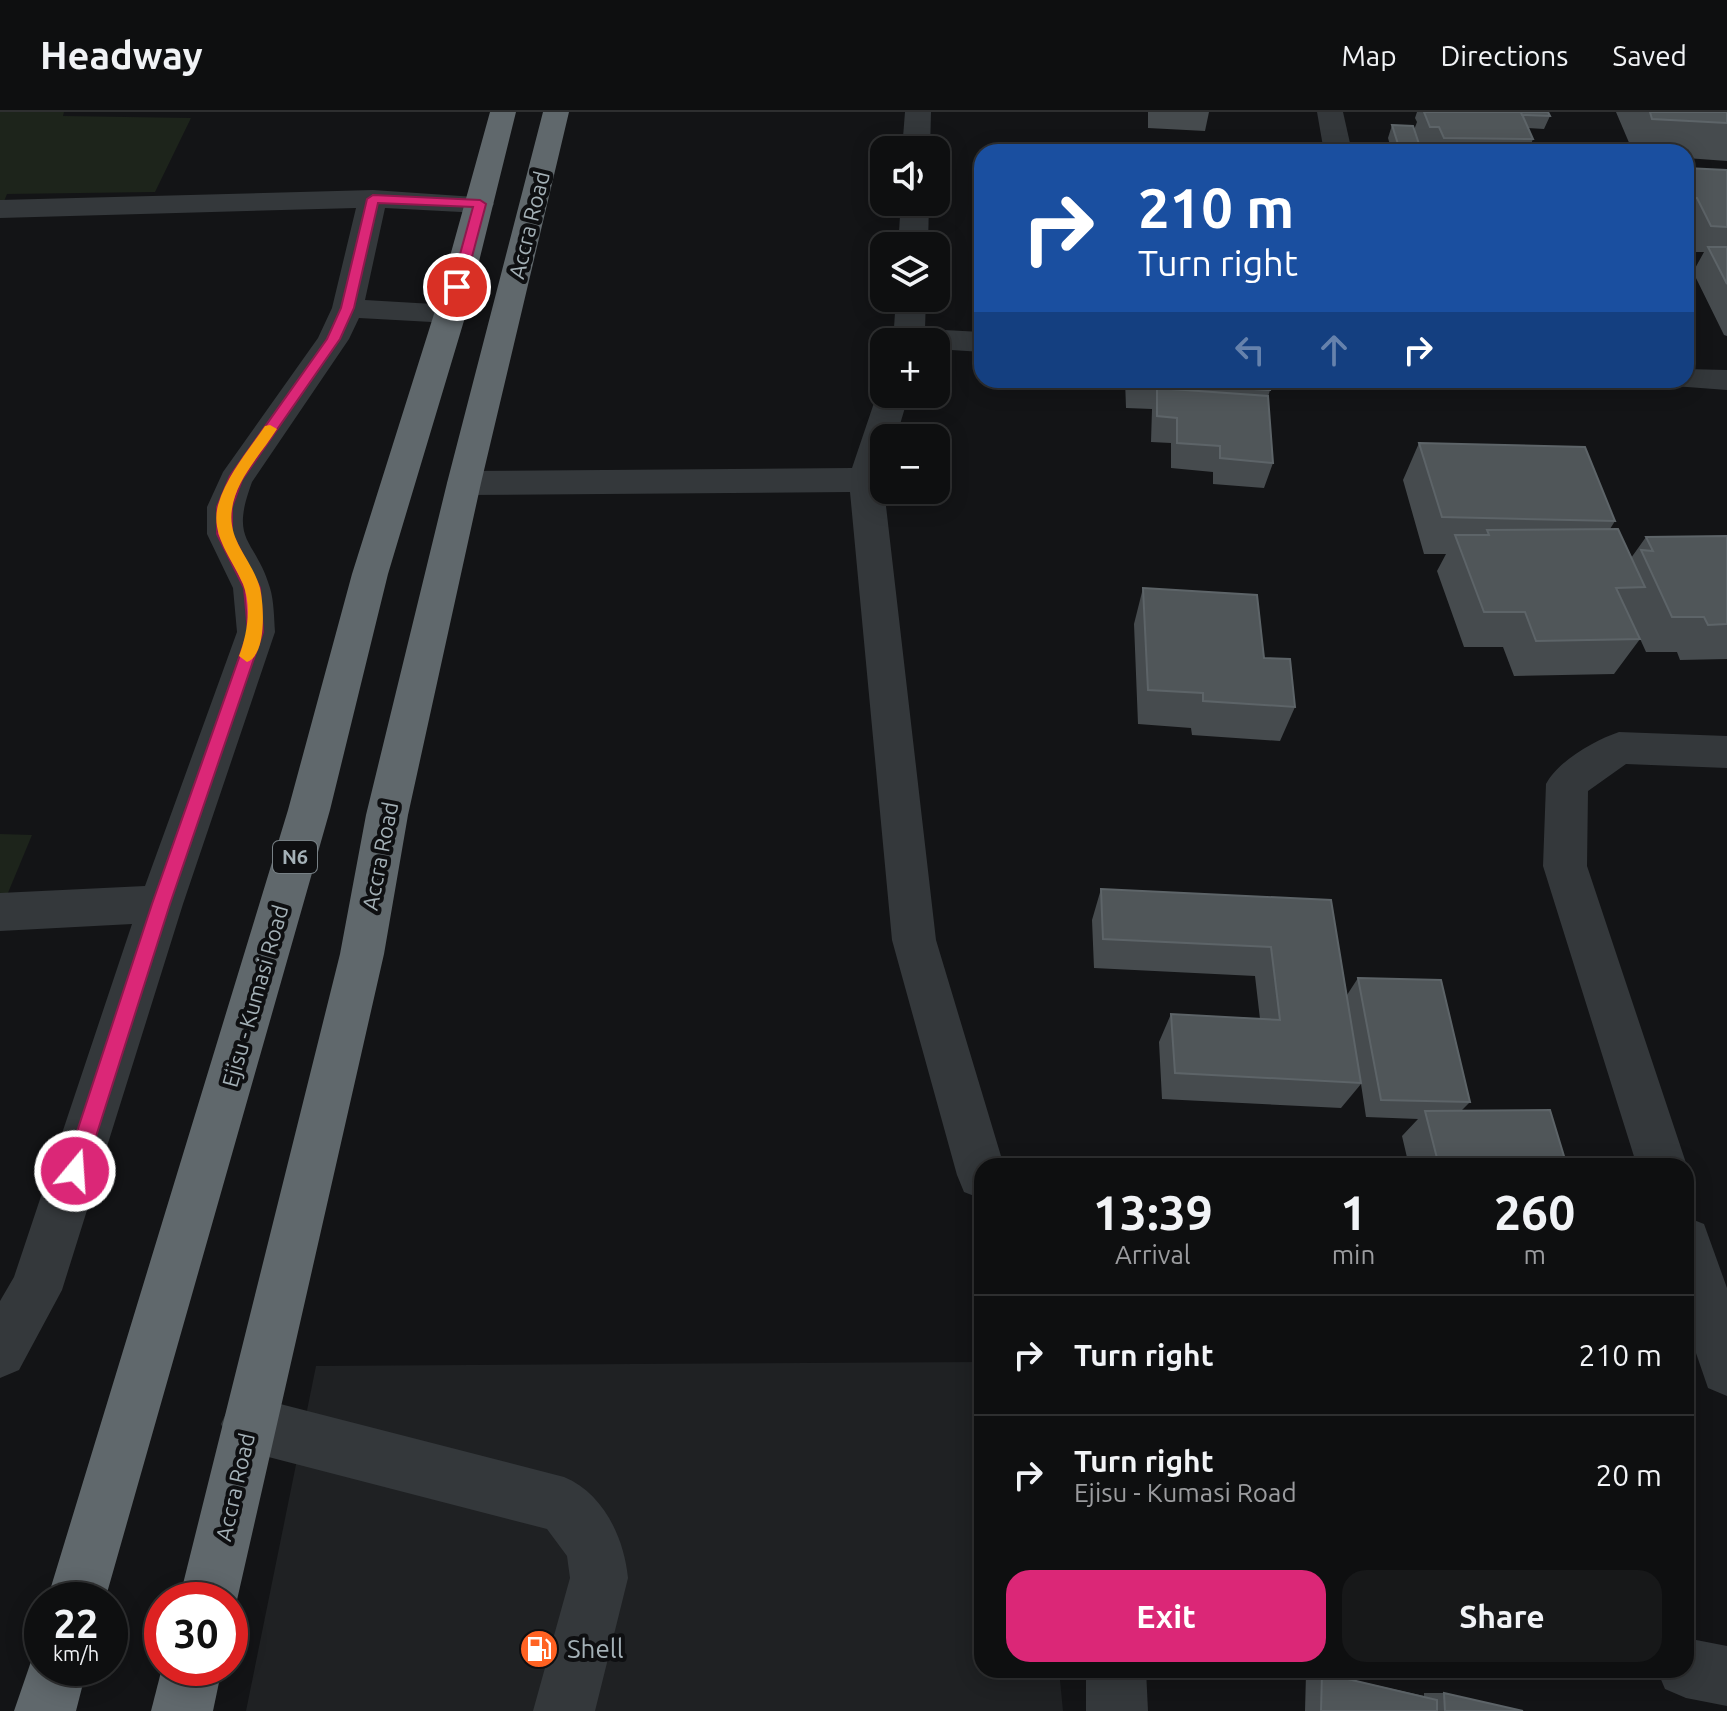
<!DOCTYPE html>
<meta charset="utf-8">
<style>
:root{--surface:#0e0f10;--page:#171819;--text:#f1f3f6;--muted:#9b9c9f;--line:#2e2f30;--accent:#db2777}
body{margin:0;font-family:Ubuntu,sans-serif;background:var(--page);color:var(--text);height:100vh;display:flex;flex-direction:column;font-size:30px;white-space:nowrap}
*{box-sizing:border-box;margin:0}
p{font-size:26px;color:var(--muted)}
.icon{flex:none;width:44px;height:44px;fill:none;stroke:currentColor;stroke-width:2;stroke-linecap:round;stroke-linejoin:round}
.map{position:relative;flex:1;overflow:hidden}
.panel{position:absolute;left:974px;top:1046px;width:720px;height:520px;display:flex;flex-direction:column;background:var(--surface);border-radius:24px;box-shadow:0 4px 20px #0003,0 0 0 2px var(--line)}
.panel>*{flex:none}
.banner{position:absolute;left:974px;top:32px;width:720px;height:244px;border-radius:24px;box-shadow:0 4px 20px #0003,0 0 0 2px var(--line);background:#1a4fa0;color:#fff;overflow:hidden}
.buttons{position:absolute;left:870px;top:24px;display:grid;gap:16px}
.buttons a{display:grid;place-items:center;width:80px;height:80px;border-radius:16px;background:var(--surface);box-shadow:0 4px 20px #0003,0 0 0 2px var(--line);font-size:40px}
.speed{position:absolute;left:24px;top:1470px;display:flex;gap:16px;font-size:40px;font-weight:700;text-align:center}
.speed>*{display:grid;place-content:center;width:104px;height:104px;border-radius:50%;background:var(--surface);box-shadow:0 4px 20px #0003,0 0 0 2px var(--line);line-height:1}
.speed small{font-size:20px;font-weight:400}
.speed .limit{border:12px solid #d22;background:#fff;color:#111}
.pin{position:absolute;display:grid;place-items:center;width:68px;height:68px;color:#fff;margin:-34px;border:4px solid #fff;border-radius:50%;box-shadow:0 2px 8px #0007}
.me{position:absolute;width:88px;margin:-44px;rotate:18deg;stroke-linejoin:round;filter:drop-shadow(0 0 6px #0008)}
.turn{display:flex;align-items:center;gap:28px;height:168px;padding:0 32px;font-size:36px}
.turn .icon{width:104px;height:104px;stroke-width:2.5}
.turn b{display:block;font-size:56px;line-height:68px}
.lanes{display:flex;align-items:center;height:76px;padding:0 32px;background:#0003;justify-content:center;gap:40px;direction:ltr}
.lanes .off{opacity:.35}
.eta{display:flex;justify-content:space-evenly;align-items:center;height:136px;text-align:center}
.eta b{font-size:48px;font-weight:600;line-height:56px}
.primary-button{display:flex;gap:16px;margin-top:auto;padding:16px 32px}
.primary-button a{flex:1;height:92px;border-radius:24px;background:var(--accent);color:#fff;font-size:32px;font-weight:600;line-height:92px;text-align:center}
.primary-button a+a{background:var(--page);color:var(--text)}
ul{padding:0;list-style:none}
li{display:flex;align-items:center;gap:24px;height:120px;padding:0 32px;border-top:2px solid var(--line)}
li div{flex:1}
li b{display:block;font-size:30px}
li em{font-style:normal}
header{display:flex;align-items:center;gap:48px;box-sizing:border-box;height:112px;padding:0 40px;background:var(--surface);border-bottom:2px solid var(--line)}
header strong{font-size:38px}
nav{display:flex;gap:44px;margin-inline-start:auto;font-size:28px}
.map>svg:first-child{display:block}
</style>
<header>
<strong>Headway</strong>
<nav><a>Map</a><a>Directions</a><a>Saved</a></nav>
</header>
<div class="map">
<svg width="1727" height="1599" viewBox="0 0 1727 1599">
<rect width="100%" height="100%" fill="#131416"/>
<path fill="#1f2123" d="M982,1250V1558H1059L1063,1599H246L316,1254Z"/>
<g fill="#1d241b">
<path d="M0,0H64L63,4L191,6L155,80L7,82L0,99Z"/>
<path d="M0,722L32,723L0,800Z"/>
</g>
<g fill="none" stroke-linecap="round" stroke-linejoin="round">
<g fill="#34383b" fill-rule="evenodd">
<path d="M905,0H931L930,38H902Z"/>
<path d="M1317,0H1343L1352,40H1324Z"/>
<path d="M373,78L490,86L494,92L490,98L480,101L385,96L365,188L450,193L461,195L466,202L461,209L450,211L359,206L349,227L252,370C229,432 255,425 270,476C274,489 274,506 275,520L183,792L62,1178L19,1258L0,1266V1189L14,1165L132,812L0,819V781L145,774L237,520L233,476L207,422V395L223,360L318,226L332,196L356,96L0,106V88Z"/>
<path d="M901,90H929L928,134H898Z"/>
<path d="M896,186H926L925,217L982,220V240L936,237V230H893Z"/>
<path d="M1686,257L1727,258V278L1674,274L1670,268H1686Z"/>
<path d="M884,274V282H909L896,326H884L883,368L936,828L1004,1054H982V1087L964,1080L957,1063L892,828L850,380L464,383L452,379L447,371L452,363L464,359L852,356L877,282Z"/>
<path d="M1619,620L1727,624V656L1626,652L1588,679L1587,754L1687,1054L1686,1056L1637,1054L1543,754L1546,672C1558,649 1595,628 1619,620Z"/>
<path d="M1686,1105L1704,1112L1727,1176V1284L1708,1276L1686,1212Z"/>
<path d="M249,1284L564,1365C603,1381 624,1425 628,1466L595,1599H533L570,1466L567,1444L547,1417L249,1340L230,1331L221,1312L230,1293Z"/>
<path d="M1686,1526L1727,1534V1594L1686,1586L1665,1577L1657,1558H1686Z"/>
<path d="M1086,1558H1146L1148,1599H1086Z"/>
</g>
<g fill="#60686c" fill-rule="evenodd">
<path d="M490,0H516L466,202L388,462L330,698L105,1488H47L288,698L352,462L434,202Z"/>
<path d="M543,0H569L481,371L408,703L384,842L237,1488L230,1506V1488H179L340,842L366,703L447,371Z"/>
<path d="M42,1532V1556H87L76,1599H14L36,1535Z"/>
<path d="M162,1556H222L213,1599H151Z"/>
</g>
</g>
<g fill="#464b4e">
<path d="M1148,0H1209L1205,19L1148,16Z"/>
<path d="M1417,0H1548L1550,4L1544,17L1528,16L1533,27L1528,40H1420L1418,35L1417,40H1392L1388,26L1392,13L1414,18L1417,10L1415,6Z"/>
<path d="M1616,0H1727V49L1686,46V40H1633Z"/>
<path d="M1686,56L1727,58V224L1724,223L1693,160L1704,140H1696L1686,119Z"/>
<path d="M1125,268H1269L1270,278L1268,285L1273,351L1264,376L1213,372V360L1171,356V331L1151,330L1152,297L1126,296Z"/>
<path d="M1419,331L1615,409L1610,417L1631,446L1646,425L1727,424V547L1680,548L1677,540H1646L1628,500L1640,527L1614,562L1514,564L1503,535H1464L1437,459L1446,442H1424L1403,368Z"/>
<path d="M1143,476L1264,546L1295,595L1280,629L1192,623L1191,616L1138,612L1134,512Z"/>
<path d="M1101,777L1331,788L1347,883L1358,866L1470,990L1461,999L1567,1054H1409L1402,1024L1418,1007L1366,1005L1361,972L1341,996L1162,987L1159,930L1171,902L1260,907L1255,864L1094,856L1092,808Z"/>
<path d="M1322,1561L1424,1584V1581H1444L1523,1599H1305L1306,1562Z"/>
</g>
<g fill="#505659" stroke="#5d6468" stroke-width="2">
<path d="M1424,0H1521L1533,27L1444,26L1439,15H1430Z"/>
<path d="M1521,0H1548L1550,4L1522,3Z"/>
<path d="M1650,0H1727V11L1652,7Z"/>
<path d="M1392,13L1413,14L1419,32H1398Z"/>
<path d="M1686,56L1727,58V115L1711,114L1697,86H1688L1686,81Z"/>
<path d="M1708,135H1727V172Z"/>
<path d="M1131,268H1269L1270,278L1131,270Z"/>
<path d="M1157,276L1268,284L1273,351L1220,346V334L1177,331V306L1157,304Z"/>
<path d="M1419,331L1585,335L1615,409L1442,405Z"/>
<path d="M1618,417L1645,475L1616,476L1640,527L1536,529L1525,500H1484L1455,423H1489L1487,418Z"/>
<path d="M1727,424V512L1708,513L1704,505H1672L1641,438L1653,439L1646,425Z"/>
<path d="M1143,476L1257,483L1264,546L1290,547L1295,595L1203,589V581L1148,578Z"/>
<path d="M1101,777L1331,788L1361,971L1175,961L1171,902L1280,908L1271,835L1103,827Z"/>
<path d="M1358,866L1441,868L1470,990L1381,988Z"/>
<path d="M1550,998L1567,1054H1439L1425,999Z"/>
<path d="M1322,1561L1437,1588V1599H1321Z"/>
<path d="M1444,1581L1523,1599H1445Z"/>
</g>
<path fill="#db2777" stroke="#8e194d" stroke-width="2" d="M373,83L480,88L486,92L464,175L457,178L451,175L473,95L378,91L354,196L340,227L242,368L232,395V422L260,476L263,520L170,792L85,1059L82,1066L75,1069L67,1066L64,1059L152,792L248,520L244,476L217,422V395L230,364L327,227L341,196L367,87Z"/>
<path fill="#f59e0b" d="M270,313L277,317C262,341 236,367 232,397C227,429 252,447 260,476C264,493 267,543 247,550L239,544C247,523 252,495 243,472C232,446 210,423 218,393C227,363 248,339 265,314Z"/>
<defs>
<symbol id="fuel-disc" viewBox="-11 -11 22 22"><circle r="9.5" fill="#ff6222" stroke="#0e0f11"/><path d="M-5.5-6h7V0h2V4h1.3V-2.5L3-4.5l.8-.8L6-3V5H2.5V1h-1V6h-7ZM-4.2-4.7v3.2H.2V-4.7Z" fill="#fff"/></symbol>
</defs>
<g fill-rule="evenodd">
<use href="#fuel-disc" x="517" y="1515" width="44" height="44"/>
</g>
<g text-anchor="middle" stroke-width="8" stroke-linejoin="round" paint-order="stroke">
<rect fill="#0e0f11" stroke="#778085" stroke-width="2" x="273" y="729" width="44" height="32" rx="6"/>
<g font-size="20" font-weight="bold" fill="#a4b1b7">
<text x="295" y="752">N6</text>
</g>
<g font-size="22" fill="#a4b1b7" stroke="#0e0f11">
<text transform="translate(529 113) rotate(-76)" y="8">Accra Road</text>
<text transform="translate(380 744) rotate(-79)" y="8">Accra Road</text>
<text transform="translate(255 884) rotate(-74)" y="8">Ejisu - Kumasi Road</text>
<text transform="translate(235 1375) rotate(-77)" y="8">Accra Road</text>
</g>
<g font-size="26" fill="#a4b1b7" stroke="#0e0f11" text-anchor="start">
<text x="567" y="1546">Shell</text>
</g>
</g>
</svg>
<div class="buttons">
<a><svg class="icon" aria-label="sound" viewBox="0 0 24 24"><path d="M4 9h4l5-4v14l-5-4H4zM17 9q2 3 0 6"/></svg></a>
<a><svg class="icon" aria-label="layers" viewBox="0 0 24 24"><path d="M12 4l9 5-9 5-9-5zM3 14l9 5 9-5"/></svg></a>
<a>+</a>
<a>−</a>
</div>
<div class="speed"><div>22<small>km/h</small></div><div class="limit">30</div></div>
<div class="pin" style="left:457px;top:175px;background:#d93025"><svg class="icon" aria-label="arrive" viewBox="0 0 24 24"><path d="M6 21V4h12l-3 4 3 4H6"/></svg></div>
<svg class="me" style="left:75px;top:1059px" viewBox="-20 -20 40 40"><circle r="17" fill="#db2777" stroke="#fff" stroke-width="3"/><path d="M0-11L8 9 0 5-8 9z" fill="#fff"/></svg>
<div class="banner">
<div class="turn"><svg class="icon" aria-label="right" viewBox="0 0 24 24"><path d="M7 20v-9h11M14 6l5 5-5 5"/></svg><div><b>210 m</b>Turn right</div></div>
<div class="lanes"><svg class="icon off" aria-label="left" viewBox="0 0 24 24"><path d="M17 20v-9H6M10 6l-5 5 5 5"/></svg><svg class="icon off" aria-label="ahead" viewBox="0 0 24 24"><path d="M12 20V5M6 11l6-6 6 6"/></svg><svg class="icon" aria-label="right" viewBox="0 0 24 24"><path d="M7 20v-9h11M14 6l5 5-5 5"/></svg></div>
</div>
<section class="panel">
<div class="eta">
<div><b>13:39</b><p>Arrival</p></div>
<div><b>1</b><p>min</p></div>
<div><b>260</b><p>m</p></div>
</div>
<ul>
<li><svg class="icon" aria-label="right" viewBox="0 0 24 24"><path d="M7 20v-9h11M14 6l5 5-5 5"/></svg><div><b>Turn right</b></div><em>210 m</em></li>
<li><svg class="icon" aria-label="right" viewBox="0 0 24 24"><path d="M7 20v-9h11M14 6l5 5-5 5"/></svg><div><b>Turn right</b><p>Ejisu - Kumasi Road</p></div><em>20 m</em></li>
</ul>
<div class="primary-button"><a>Exit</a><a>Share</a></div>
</section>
</div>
